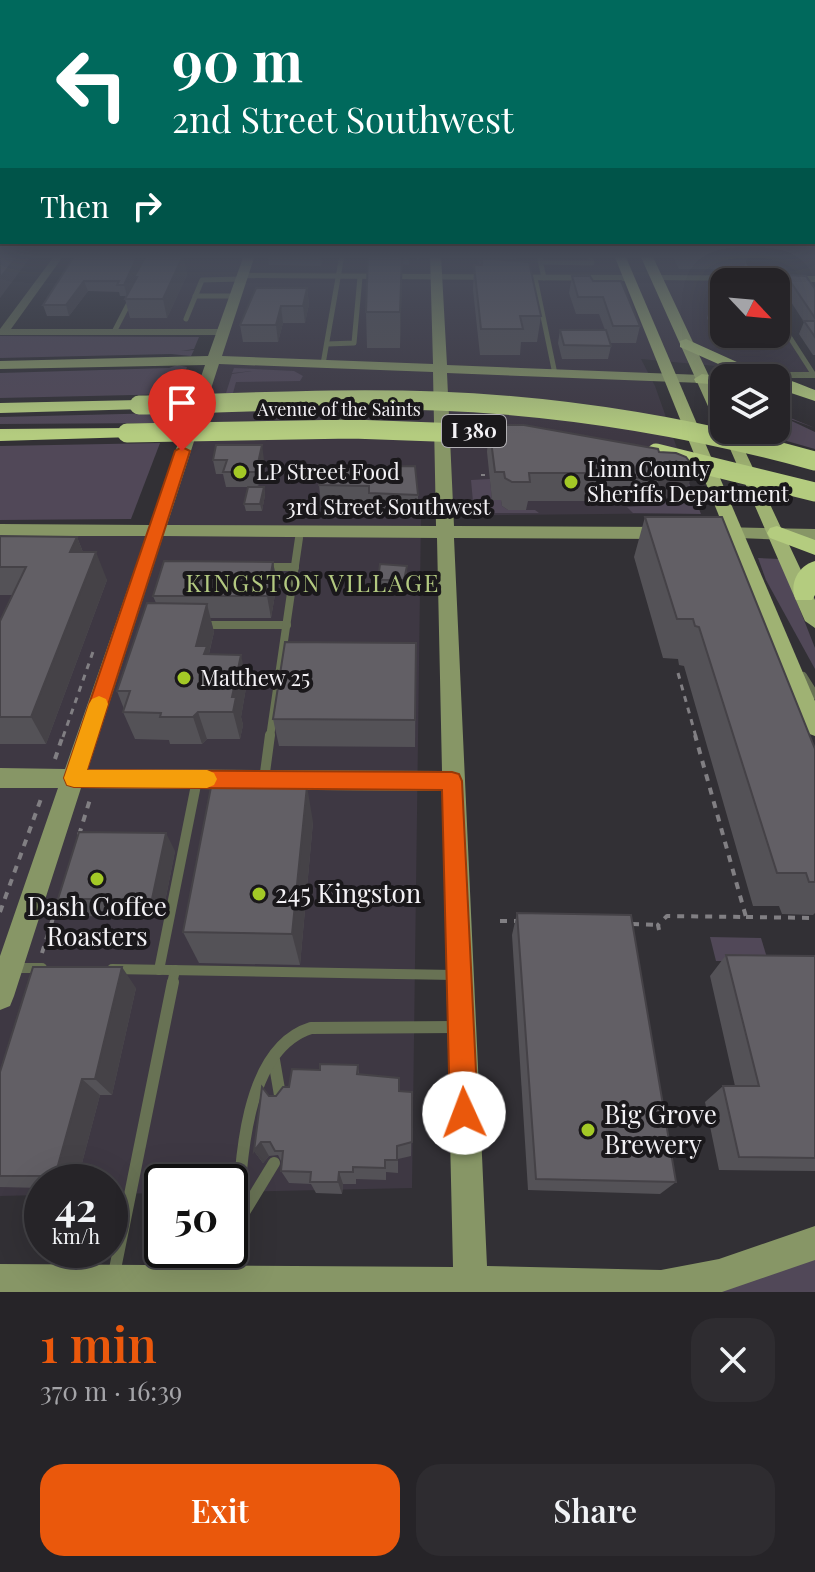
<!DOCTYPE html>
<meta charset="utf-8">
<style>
:root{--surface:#262428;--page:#2e2c30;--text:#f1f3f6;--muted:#a4a4a8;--line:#424145;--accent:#ea580c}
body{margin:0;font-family:"Playfair Display",serif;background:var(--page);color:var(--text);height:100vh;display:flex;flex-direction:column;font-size:30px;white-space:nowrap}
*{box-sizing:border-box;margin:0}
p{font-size:26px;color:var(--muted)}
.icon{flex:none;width:44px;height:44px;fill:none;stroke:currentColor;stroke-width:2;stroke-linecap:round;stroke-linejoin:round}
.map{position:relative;height:1292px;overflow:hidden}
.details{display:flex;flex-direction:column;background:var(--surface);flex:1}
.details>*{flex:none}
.guide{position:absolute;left:0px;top:0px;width:816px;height:244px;box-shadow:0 8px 32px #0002,0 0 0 2px var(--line);background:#00695c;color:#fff;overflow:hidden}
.needle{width:52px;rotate:116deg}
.tools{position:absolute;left:710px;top:268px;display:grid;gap:16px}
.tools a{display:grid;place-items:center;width:80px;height:80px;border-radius:16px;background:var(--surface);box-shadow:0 8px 32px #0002,0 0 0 2px var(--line);font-size:40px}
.speed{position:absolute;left:24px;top:1164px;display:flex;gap:16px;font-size:40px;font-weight:700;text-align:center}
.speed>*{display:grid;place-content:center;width:104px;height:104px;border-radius:50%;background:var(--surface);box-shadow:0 8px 32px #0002,0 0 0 2px var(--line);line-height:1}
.speed small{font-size:20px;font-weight:400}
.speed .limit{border:4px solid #111;border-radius:12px;background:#fff;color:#111}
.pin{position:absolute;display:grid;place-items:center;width:68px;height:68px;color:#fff;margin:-82px -34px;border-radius:50% 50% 50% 0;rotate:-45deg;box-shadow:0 0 8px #0007}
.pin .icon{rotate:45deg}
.me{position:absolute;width:88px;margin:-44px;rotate:358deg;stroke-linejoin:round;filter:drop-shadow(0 0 6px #0008)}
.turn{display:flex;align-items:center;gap:28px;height:168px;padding:0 40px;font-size:36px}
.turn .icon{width:104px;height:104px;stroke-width:2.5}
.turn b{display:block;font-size:56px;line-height:68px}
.then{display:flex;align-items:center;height:76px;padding:0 40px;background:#0003;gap:16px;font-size:30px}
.round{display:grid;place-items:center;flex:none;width:84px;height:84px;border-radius:24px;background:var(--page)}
.head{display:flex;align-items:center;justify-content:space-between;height:136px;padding:0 40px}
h1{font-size:48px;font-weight:600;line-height:60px;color:var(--accent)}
.primary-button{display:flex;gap:16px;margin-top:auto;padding:16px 40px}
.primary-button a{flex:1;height:92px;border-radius:24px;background:var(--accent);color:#fff;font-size:32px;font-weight:600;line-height:92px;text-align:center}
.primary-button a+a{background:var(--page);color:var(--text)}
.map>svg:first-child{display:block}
</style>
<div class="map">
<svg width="815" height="1292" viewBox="0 0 815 1292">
<rect width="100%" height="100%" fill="#323035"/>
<path fill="#3e3843" d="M154,255H737L755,282H724V334H776V316L814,375L641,359L655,386L700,513L421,516L412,1188L230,1192V1182H162V1193L110,1194V1182H42V1195L0,1196V529L155,530L222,332H114Z"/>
<g fill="#514858">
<path d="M0,336L199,337L194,349L181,351L194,350L191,356L171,354L0,358Z"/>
<path d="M177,365L187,367L178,394L0,398V373L169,368Z"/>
<path d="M234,368L294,371L303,376L300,381L236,382L233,393H226L232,374L252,371L232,373Z"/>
<path d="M776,412L815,428L779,415L815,432V449L751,431L776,430Z"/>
<path d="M164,413L160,423L0,424V417Z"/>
<path d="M160,443L131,519L0,520V446Z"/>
<path d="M490,479L492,500H501L502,506L508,510H535L539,513H474L471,480Z"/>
<path d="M688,481L701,514L633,513L627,507L659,505L658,501C677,501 682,499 688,481Z"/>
<path d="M758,558L780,559L815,648V669L766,580Z"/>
<path d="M710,937L761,938L768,961H716Z"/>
<path d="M815,1243V1292H0L593,1286Z"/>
</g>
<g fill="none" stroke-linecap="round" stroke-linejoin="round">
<g stroke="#817f83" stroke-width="2" stroke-dasharray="4 4" stroke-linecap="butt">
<path d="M418,255V263"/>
<path d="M481,475H485"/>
</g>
<g stroke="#817f83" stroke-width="3" stroke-dasharray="6 6" stroke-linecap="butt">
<path d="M678,673L696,737"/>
<path d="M63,737L94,649"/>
</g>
<g stroke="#817f83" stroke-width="4" stroke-dasharray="7 7" stroke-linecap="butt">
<path d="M55,759L63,735"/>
<path d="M79,835L91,796"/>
<path d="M0,912L42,796"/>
<path d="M746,917L815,918"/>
<path d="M500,921H516"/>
<path d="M632,924L658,925"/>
<path d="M659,930L658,925L667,916L746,917L695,735"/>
<path d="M42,953L59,899"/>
</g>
<g stroke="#687254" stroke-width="5">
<path d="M539,255L544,278"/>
<path d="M738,255L755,282"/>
<path d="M541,262L592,263L590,255"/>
<path d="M535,278L555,374"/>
<path d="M195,296H235"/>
<path d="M776,316L814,375"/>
<path d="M186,319L202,280L241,279"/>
<path d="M114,332L132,297"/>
<path d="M327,344L354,343L360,277"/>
<path d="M323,364L342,255"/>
</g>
<path stroke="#687254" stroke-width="6" d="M299,540L300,531"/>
<g stroke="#687254" stroke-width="8">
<path d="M264,567H295"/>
<path d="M201,625H287"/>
<path d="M803,676L815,695"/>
<path d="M270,737L299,538"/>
</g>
<g stroke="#687254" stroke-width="10">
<path d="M264,780L270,735"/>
<path d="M12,968H42"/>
<path d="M112,969L454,975"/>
<path d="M159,970L197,780"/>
<path d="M172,984L175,970"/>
</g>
<g stroke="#687254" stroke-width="12">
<path d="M274,1060L281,1101"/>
<path d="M243,1214L274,1163"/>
<path d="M114,1274L173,982"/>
<path d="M235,1276C241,1209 231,1053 311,1028L456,1027"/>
</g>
<g fill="#687254" fill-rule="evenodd">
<path d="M55,255H64L11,329H222L227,332L222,335H0V329Z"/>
<path d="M242,273L628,275L633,278L628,281L239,278L237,276Z"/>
<path d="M658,275L815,276V282L655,280V276Z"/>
<path d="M815,372V378H782L776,375L782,372Z"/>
</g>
<g fill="#879666" fill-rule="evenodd">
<path d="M244,255H255L222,356L433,364L430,255H441L447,365L702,375L709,379L702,383L447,373L454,526L667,527L676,533L667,539L454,538L487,1266L661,1270L719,1259L815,1226V1260L722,1292H0V1264L453,1267L442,791L81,788L14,996L10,1006L0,1010V956L58,788H0V768L65,769L146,536H0V524L150,525L205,365L0,369V361L208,356ZM219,364L433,372L436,526L167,525ZM163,536L437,538L442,771L88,769Z"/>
<path d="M719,527L815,529V541L713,537L710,533Z"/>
</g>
<g fill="#9fb273" fill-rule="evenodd">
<path d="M614,255H625L815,701V736L807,733L804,727Z"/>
<path d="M640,255H652L724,408V430H735L815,600V628L805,621L721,428L716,424Z"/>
</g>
<g fill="#b4cc7f" fill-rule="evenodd">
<path d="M686,339L772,378C786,377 802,385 815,390V401L776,388V378H750L680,347V341Z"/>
<path d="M702,374L731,378H724V385L696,383L694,379Z"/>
<path d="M139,400L148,405L145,409L0,413V403Z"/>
<path d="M127,428L136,433L133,437L0,441V429Z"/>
<path d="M777,526L815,540V555L770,538L767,533L770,528Z"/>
<path d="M815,561V595L812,600H796C788,584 799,565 815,561Z"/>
</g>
<g stroke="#b4cc7f" stroke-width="19">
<path d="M139,405C238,403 338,397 437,401C566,406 691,427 815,461"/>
<path d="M127,433L352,429L520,435"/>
<path d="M656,453L815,492"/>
</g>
</g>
<g fill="#545257">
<path d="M75,255H144V258L183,256L187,275L167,318H130L125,299L135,280V278L127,296H120L119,292L88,291L69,316H47L43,305Z"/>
<path d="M268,255H324L321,266L269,265Z"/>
<path d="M368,255H409V265L403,264L402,271L400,348H367L366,312Z"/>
<path d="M478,255H516L517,261L541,316L537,342H521L520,355H480L473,290L474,265H479Z"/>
<path d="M672,255H748L743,271L763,282H727L730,272H720L717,269H679Z"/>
<path d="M786,275L815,289V355H813L799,334L804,322L782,288Z"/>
<path d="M572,276L593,281L640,326L636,343H610L611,346L608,359H562L558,343L560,330H605L599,314H576L569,293Z"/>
<path d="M307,288L309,304L305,323H283L278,342H243L240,325Z"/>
<path d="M713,299H724V334H772L769,343H720L707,318Z"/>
<path d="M489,425L658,449L685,496L651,505H628L627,501H528L526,510H508L502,506L501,500H492L487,452Z"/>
<path d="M213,460H264L258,487H226L223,474H216Z"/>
<path d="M322,468L418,495V514L370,512L369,505L321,504L319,485Z"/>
<path d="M264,487L265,495L262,511H246L244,504Z"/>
<path d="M645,517L815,749V913L813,915L782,914L779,906H753L684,666L679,665L678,659L663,658L634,557Z"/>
<path d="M0,536L77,537L83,552L107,580L46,744H0V621L13,595H0Z"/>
<path d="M273,562L277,583L271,618H210L214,632L209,654L247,682L241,717L243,725L240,739H207L202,744H170L169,740L135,739L123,712L124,709L117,691L156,603L153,596Z"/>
<path d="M407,566V580L404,595L379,594L378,580Z"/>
<path d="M416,643L415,747L279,746L273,719Z"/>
<path d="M313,822L300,965L199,963L183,932Z"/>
<path d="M175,851L162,917L71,916L58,899Z"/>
<path d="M517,913L676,1182L660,1194L528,1190L512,935Z"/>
<path d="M726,955L815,956V1171L719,1170L705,1102L723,1086H735L710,976Z"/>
<path d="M136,988L112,1095H100L77,1182H42V1188L0,1187V1072Z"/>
<path d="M358,1065L359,1074L399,1091L412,1092L411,1156L398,1159V1173L386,1172V1180L356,1179V1184H343L342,1194L316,1193L311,1184L289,1183L281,1171L282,1163L278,1155L269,1156L263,1163L254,1151L269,1096H276L320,1070Z"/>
</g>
<g fill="#454247">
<path d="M18,255H32L0,298V278Z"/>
<path d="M138,255H144V258L127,296L124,285Z"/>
<path d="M320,255H324L321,266Z"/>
<path d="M402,255V282L400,348V312Z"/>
<path d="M183,256L187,275L167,318L163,299Z"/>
<path d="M84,281L88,291L69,316L66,305Z"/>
<path d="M307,288L309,304L305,323L303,306Z"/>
<path d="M281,306L283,323L278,342L276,325Z"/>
<path d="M262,445L264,460L258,487L256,472Z"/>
<path d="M694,468L685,496L651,505L659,478Z"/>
<path d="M264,487L265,495L262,511L260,504Z"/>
<path d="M77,537L88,565L70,552Z"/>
<path d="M96,552L107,580L46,744L31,717Z"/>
<path d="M273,562L277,583L271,618L267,596Z"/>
<path d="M407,566V580L404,595V580Z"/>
<path d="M207,604L214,632L209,653L214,674L196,646Z"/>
<path d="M241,655L247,682L241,717L243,725L240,739L233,712L232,697Z"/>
<path d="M198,712L207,739L202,744L193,717Z"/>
<path d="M307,786L313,822L300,965L292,934Z"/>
<path d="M166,833L175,851L162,917L152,899Z"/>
<path d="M122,967L136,988L112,1095L95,1079Z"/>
<path d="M82,1079L100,1095L77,1182H65L55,1176Z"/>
<path d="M261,1142L269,1156L263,1163L254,1151Z"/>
<path d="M339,1172L343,1184L342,1194L338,1182Z"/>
</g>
<g fill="#625f65" stroke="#454247" stroke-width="2">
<path d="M0,255H18L0,278Z"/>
<path d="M75,255H138L124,285H117L119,281H84L66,305H43Z"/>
<path d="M368,255H402L400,312H366Z"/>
<path d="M480,255H516L517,260L482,258V260H480Z"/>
<path d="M146,256H183L163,299H125L137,277H134Z"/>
<path d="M482,258L529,262L541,316H520L523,329H481L474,265H482Z"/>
<path d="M730,271H754L763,282H736Z"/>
<path d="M786,275L806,276L815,289V318Z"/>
<path d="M572,276H590L593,281H621L640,326H613L603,297H578Z"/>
<path d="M256,288H307L303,306H281L276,325H240Z"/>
<path d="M713,299H724V320Z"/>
<path d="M804,321H815V337Z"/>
<path d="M560,330H606L611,346L564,345Z"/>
<path d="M489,425H524L658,449L659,452L676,453L686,457L694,468L659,478H635L634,473H529L530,482H512L505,478L504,472H495Z"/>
<path d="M216,445H262L256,472H223L227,460H213Z"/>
<path d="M415,466L418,495L369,493V486L319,485L322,468Z"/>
<path d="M248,487H264L260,504H244Z"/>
<path d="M645,517H722L815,749V882H809L806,873H777L699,627L695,626L693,619H677Z"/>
<path d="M0,536L77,537L70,552H96L31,717H0V621L26,567H0Z"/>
<path d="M164,561L273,562L267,596H153Z"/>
<path d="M380,564L407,566L404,580H378Z"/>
<path d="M147,603L207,604L196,646H207L204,654L241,655L232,697H236L233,712H198L193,717H160L161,713L123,712L130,691H117Z"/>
<path d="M285,642L416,643L415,720L273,719Z"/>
<path d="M307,786L292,934L183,932L211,787Z"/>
<path d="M79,832L166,833L152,899H58Z"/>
<path d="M517,913L631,915L676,1182L536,1179Z"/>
<path d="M726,955L815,956V1158L739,1157L723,1086H759Z"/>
<path d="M33,967H122L95,1079H82L55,1176H0V1072Z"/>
<path d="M320,1064L358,1065L357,1074L399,1078V1091L412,1092V1142L397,1146V1160H385V1168L353,1167V1172H339L338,1182H310L311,1172L281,1171L283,1151H275L270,1142H261L254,1151L262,1087L269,1096H276L283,1087H289L292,1069L320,1070Z"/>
</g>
<linearGradient id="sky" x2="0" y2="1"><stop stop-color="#1c1a1d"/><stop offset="0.59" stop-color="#494e5c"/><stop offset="1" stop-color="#494e5c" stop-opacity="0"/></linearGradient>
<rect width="815" height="435" fill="url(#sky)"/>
<path fill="#ea580c" stroke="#983908" stroke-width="2" d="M182,447L190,451L87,770L452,772L459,774L462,781L478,1113L474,1123L464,1127L454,1123L450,1113L442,790L74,787L67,785L64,778L175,451Z"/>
<path fill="#f59e0b" d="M99,696L106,699L108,704L87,770H207L214,773L217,779L214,785L207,788L74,787L67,785L64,778L89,704L92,699Z"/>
<g fill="#a3c926" stroke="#1a181b" stroke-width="3">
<circle cx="240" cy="472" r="8"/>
<circle cx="571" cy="482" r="8"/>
<circle cx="184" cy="678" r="8"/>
<circle cx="97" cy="879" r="8"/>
<circle cx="259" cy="894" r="8"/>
<circle cx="588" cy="1130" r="8"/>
</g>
<g text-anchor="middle" stroke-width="8" stroke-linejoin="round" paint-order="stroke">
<g font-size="18" fill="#f3f1f5" stroke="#1a181b">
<text x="339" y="416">Avenue of the Saints</text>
</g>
<rect fill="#1a181b" stroke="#b2b0b4" stroke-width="2" x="442" y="415" width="64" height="32" rx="6"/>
<g font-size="20" font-weight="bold" fill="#f3f1f5">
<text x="474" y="438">I 380</text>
</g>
<g font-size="22" fill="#f3f1f5" stroke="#1a181b" text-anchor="start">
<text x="587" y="477">Linn County<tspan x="587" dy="25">Sheriffs Department</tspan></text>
<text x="256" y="480">LP Street Food</text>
<text x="200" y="686">Matthew 25</text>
</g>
<g font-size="22" fill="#f3f1f5" stroke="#1a181b">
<text x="388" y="515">3rd Street Southwest</text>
</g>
<g font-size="24" letter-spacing="2" fill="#b3c980" stroke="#1a181b">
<text x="313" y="592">KINGSTON VILLAGE</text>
</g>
<g font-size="26" fill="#f3f1f5" stroke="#1a181b" text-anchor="start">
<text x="275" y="903">245 Kingston</text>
<text x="97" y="916" text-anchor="middle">Dash Coffee<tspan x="97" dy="30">Roasters</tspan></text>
<text x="604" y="1124">Big Grove<tspan x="604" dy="30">Brewery</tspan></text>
</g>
</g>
</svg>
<div class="tools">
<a><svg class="needle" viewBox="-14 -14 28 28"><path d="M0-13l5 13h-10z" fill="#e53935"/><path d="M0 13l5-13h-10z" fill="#a4a4a8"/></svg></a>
<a><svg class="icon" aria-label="layers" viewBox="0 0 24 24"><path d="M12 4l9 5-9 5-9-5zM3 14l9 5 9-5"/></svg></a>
</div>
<div class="speed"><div>42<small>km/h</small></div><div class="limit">50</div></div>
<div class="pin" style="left:182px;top:451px;background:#d93025"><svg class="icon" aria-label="arrive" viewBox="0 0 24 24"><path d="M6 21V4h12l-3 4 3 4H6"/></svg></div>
<svg class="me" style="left:464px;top:1113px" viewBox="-20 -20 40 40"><circle r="19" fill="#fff"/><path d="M0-13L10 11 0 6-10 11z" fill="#ea580c"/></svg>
<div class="guide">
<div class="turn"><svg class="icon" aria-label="left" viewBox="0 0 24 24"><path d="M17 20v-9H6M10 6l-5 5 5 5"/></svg><div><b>90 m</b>2nd Street Southwest</div></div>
<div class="then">Then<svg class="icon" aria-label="right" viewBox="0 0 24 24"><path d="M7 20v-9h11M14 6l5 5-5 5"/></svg></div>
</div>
</div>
<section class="details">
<div class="head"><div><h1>1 min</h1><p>370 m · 16:39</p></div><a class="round"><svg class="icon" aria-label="close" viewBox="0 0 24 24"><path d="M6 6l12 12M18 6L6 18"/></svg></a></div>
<div class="primary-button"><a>Exit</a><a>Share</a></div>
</section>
